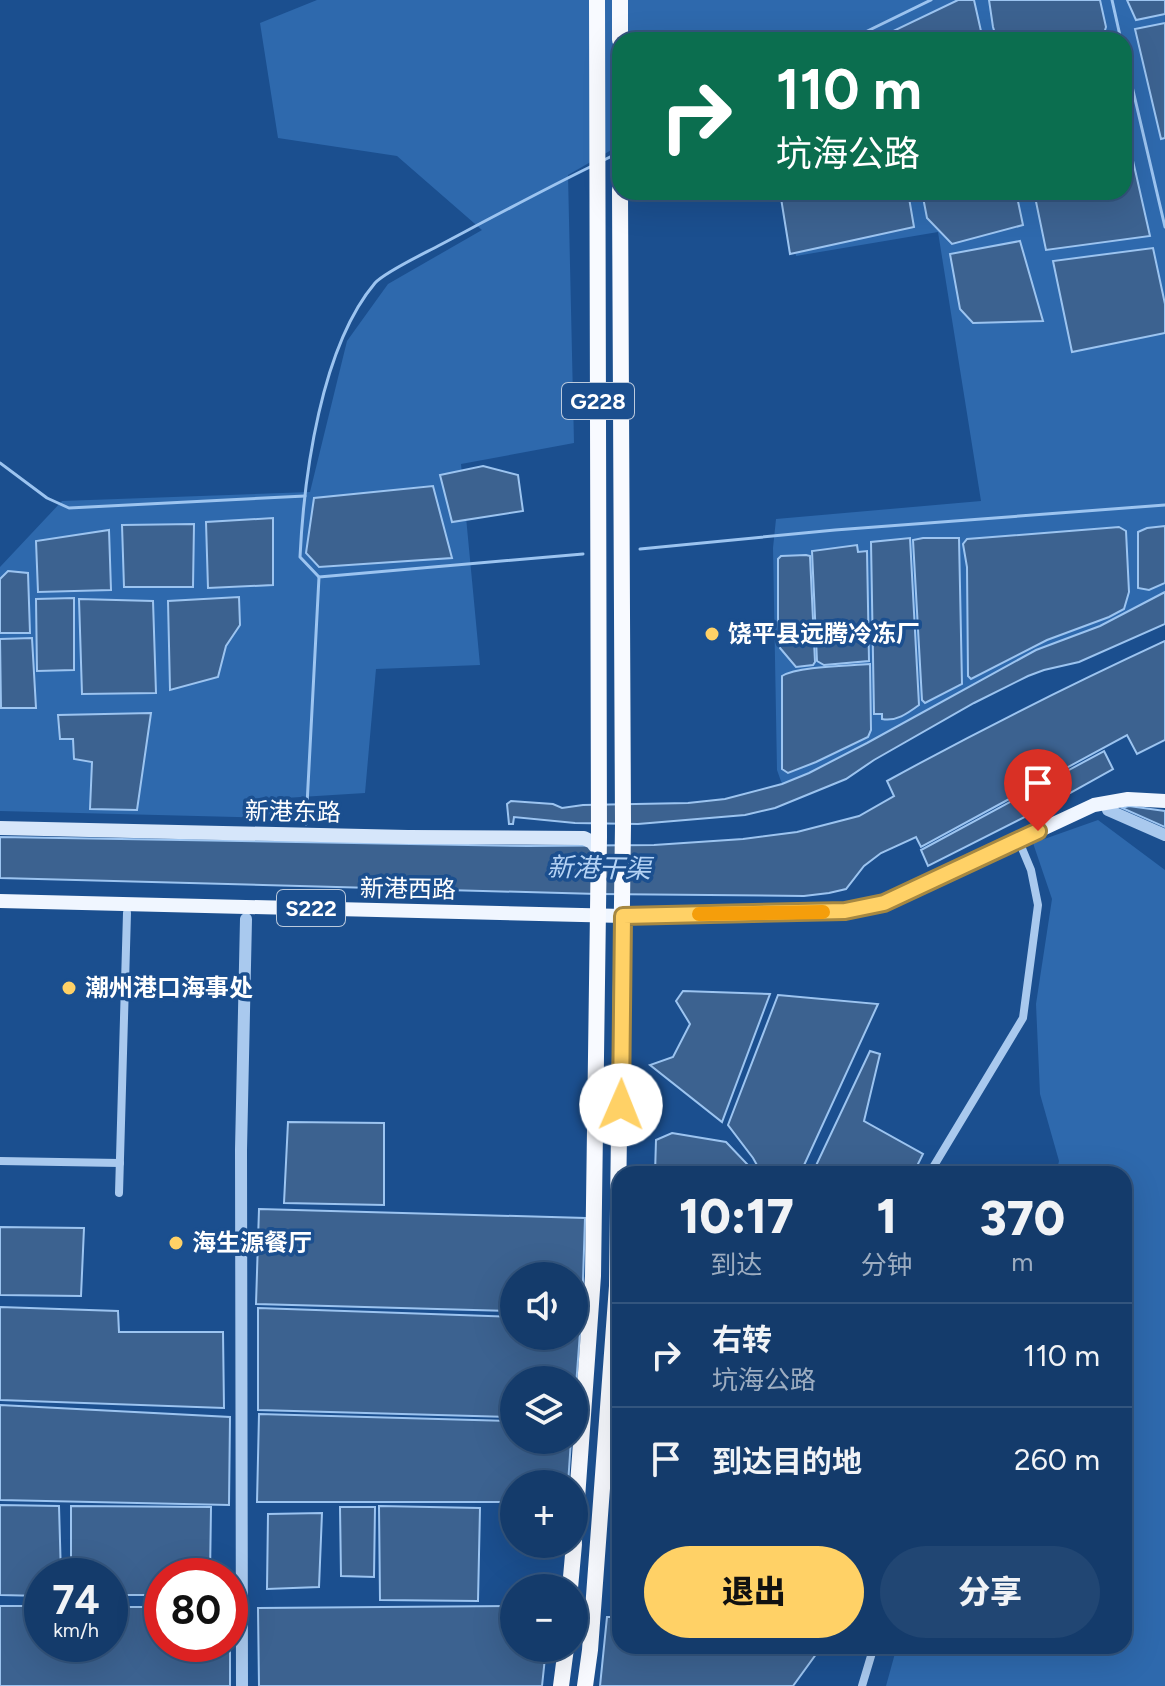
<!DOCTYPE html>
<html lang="zh">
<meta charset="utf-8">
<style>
:root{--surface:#143b6b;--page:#214673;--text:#f1f3f6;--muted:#9dadc1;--line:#33557e;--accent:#ffd166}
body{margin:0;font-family:Figtree,"Noto Sans SC",sans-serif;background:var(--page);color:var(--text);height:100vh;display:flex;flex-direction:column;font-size:30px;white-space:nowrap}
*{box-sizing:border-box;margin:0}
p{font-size:26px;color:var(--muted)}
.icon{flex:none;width:44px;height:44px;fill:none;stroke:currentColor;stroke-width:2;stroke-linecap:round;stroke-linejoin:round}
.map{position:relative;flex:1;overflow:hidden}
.sheet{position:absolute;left:612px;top:1166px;width:520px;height:488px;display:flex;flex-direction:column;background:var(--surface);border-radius:24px;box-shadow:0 8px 32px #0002,0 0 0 2px var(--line)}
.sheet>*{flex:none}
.top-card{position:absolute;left:612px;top:32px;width:520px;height:168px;border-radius:24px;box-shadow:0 8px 32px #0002,0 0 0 2px var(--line);background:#0b6e4f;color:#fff;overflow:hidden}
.fabs{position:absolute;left:500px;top:1262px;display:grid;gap:16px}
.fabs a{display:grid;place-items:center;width:88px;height:88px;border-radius:50%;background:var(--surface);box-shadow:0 8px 32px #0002,0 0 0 2px var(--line);font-size:40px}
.speed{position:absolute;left:24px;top:1558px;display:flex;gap:16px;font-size:40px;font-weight:700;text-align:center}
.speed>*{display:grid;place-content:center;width:104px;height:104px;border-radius:50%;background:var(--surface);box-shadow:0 8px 32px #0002,0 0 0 2px var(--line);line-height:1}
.speed small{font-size:20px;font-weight:400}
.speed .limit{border:12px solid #d22;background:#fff;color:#111}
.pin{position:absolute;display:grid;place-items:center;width:68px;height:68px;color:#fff;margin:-82px -34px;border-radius:50% 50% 50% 0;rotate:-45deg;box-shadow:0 0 8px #0007}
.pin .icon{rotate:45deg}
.me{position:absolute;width:88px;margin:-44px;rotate:1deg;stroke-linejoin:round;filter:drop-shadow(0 0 6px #0008)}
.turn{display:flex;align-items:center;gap:28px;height:168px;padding:0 32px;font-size:36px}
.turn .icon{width:104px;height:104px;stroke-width:2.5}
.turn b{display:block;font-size:56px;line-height:68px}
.eta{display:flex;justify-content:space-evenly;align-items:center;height:136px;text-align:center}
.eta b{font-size:48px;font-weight:800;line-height:56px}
.primary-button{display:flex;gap:16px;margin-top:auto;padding:16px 32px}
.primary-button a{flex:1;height:92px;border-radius:48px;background:var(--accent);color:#111;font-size:32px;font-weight:800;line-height:92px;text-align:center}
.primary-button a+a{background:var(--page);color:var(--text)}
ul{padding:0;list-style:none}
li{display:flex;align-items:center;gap:24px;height:104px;padding:0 32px;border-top:2px solid var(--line)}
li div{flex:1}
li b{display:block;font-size:30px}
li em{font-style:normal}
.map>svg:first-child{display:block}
</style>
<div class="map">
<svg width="1165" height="1686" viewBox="0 0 1165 1686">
<rect width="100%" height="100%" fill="#1b4f8f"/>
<g fill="#2e69ad">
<path d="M317,0H1165V592L1100,626L1036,650L867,743L809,773L782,784L777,770L773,548L776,519L981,501L938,232L796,256L785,192H1124V40H620V145L568,175L574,443L461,464L480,665L376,669L365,793L285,798L279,818L0,811V567L62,501L310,492L347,341L388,284L482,230L397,156L278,138L260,23Z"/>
<path d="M1098,820L1165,870V1686H886L897,1646H1124V1174H1056L1059,1161L1040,1094L1036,1004L1052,899L1033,843Z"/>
</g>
<g fill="#3c6290" stroke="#9cc4f0" stroke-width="2">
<path d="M958,0H974L983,40H890L889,33Z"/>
<path d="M989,0H1100L1106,27L1102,40H997L993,27Z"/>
<path d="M1127,0H1165V14L1136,20Z"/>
<path d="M1165,23V138L1161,139L1135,29Z"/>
<path d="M1124,121L1150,236L1046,250L1034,192H1124Z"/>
<path d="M780,192H908L914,227L790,254Z"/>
<path d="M922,192H1016L1023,225L952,244L927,218Z"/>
<path d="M1020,241L1043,321L973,323L960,309L950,254Z"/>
<path d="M1153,248L1165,304V333L1072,352L1053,261Z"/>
<path d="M483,466L518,475L523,511L452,522L440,475Z"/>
<path d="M433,486L452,558L319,567L306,553L314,498Z"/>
<path d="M273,518V585L208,588L206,522Z"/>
<path d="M194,524L193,587H124L122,525Z"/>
<path d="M1165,526V583L1149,590L1138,588V532L1147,528Z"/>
<path d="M1119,527L1126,531L1129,592L1124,609L1109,617L1047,640L971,679L968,676L967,567L963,544L967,539Z"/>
<path d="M109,530L111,590L38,592L36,541Z"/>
<path d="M910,538L919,705C908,713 896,722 882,719V714H874L871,542Z"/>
<path d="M923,538H959L962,684L925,703L922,700L913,540Z"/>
<path d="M857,545L858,552L867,551L869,661L824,665L817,661L812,551Z"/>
<path d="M806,555L810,556L815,662L813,665L796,667L780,648L778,618V559L781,556Z"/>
<path d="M8,571L28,573L30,633H0V579Z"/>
<path d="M1165,592V624L1079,662L1044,670L1028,676L974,703L874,760L846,779L775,808L745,815L638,824L575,823L514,817L513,824H509L507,804L511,801L553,804L562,808L583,805L688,803L725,799L782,784L809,773L867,743L1036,650L1100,626Z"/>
<path d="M239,597L240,625L226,646L218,677L170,690L168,601Z"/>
<path d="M74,598V670L37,671L36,599Z"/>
<path d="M79,599L153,601L156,693L82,694Z"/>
<path d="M32,638L36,708H1L0,639Z"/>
<path d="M1165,641V740L1137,754L1127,735L921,847L916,837L881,853L864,866L846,889L829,893L804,896L598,894L0,878V837L528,846L654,845L743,839L797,832L859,816L894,796L887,781C978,731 1070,685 1165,641Z"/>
<path d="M870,664L871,730L868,737L816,762L788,773L782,769V676C798,666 849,666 870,664Z"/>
<path d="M151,713L137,810L90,809L92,762L74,759L73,739H60L58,715Z"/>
<path d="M1104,751L1113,769L1052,803L928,866L921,850Z"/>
<path d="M1129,806L1165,811V827L1122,808Z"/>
<path d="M683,991L770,994L722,1122L650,1065L673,1057L690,1024L676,1001Z"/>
<path d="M778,995L878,1004L800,1174H762L753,1158L728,1125Z"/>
<path d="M870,1051L880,1054L864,1121L923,1154L913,1174H812Z"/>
<path d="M288,1122L384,1123V1205L284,1203Z"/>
<path d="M672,1133L726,1142L748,1165L752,1174H655L656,1140Z"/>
<path d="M259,1209L585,1218L582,1312H574V1276H514V1311L256,1304Z"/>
<path d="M0,1227L84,1228L81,1296L0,1295Z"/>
<path d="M0,1307L118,1311L119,1332H223L224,1408L0,1400Z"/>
<path d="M258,1308L514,1317V1336H574V1319H581L574,1413V1380H514V1417L258,1410Z"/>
<path d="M0,1405L230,1417L229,1505L0,1500Z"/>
<path d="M259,1414L514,1421V1440H571L568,1484H514V1502H257Z"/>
<path d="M0,1505L59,1506L61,1576H42V1596L0,1595Z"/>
<path d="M71,1506L211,1507L210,1576H162V1595H110V1576H71Z"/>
<path d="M379,1506L480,1508L478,1601L380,1600Z"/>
<path d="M375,1507L374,1577L341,1576L340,1507Z"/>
<path d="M322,1513L319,1587L267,1589L268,1514Z"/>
<path d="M0,1606H42V1644H110V1607H162V1644H230V1686H0Z"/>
<path d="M514,1606V1648H546L542,1686H259L258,1608Z"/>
<path d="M607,1617H620V1646H822L793,1686H600Z"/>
</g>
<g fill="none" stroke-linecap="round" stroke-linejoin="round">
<g stroke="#9cc4f0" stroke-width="3">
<path d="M1112,0L1121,40"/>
<path d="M849,40L931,0"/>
<path d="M1124,52L1165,227"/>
<path d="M604,160L620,152"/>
<path d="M0,463L47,498L69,508L305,496"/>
<path d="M640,549L835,530L1165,505"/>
<path d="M319,577L300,557C304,475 321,347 375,283C385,272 423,254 438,246C489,219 539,192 590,167"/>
<path d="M306,824L319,577L583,554"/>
</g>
<g stroke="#a9c9ee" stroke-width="8">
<path d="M0,1161L120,1163"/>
<path d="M929,1174L1023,1018L1038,905L1031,870L1021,846"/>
<path d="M119,1193L127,913"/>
<path d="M862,1686L874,1646"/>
</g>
<g stroke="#a9c9ee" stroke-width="12">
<path d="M1108,810L1165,835"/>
<path d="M242,1686L241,1150L246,919"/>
</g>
<path stroke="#d6e6fa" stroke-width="14" d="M0,828L408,837L584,838L592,842L599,851"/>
<path stroke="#f0f6ff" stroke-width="14" d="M0,901L623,916L845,911L884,903L1094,805L1128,799L1165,801"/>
<g stroke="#f8faff" stroke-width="16">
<path d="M620,40V0"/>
<path d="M574,1540L593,1276L599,837L597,0"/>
<path d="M570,1588L574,1544"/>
<path d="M561,1686L566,1648"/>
<path d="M585,1686L590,1650L617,1286L623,825L620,190"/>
</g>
</g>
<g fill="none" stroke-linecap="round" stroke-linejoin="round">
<defs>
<path id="route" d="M621,1105L623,916L845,911L884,903L1038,831"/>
</defs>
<use href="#route" stroke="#a68842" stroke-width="20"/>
<use href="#route" stroke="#ffd166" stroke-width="14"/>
<path stroke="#f59e0b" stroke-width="14" d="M699,914L823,912"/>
</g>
<g fill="#ffd166" stroke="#1b4f8f" stroke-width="3">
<circle cx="712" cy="634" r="8"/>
<circle cx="69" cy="988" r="8"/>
<circle cx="176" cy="1243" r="8"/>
</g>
<g text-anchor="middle" stroke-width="7" stroke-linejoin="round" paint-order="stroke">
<g fill="#1b4f8f" stroke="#bbcadd" stroke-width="2">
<rect x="562" y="383" width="72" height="36" rx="6"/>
<rect x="277" y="890" width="68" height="36" rx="6"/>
</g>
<g font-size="22" font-weight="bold" fill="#fff">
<text x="598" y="409">G228</text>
<text x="311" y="916">S222</text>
</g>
<g font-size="24" font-weight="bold" fill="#fff" stroke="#1b4f8f" text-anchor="start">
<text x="728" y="642">饶平县远腾冷冻厂</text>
<text x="85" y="996">潮州港口海事处</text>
<text x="192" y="1251">海生源餐厅</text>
</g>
<g font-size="24" fill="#fff" stroke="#1b4f8f">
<text transform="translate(293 812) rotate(1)" y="8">新港东路</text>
<text transform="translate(408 889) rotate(1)" y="8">新港西路</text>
</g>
<g font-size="26" font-style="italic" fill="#b5d3f5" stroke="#1b4f8f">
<text transform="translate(599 868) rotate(1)" y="9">新港干渠</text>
</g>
</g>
</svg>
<div class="fabs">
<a><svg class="icon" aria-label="sound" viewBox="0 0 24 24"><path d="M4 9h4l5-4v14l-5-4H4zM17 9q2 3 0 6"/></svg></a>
<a><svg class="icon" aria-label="layers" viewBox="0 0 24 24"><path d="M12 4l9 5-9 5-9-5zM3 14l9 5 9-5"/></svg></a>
<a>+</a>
<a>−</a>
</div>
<div class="speed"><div>74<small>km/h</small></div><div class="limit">80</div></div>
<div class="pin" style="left:1038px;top:831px;background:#d93025"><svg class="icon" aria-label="arrive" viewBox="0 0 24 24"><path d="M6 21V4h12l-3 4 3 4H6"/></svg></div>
<svg class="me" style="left:621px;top:1105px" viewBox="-20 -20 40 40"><circle r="19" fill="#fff"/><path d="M0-13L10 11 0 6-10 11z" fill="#ffd166"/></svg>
<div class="top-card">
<div class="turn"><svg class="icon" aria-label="right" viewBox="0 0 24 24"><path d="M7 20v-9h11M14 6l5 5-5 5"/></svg><div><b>110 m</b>坑海公路</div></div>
</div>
<section class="sheet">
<div class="eta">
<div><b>10:17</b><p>到达</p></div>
<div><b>1</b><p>分钟</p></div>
<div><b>370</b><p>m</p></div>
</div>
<ul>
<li><svg class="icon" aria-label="right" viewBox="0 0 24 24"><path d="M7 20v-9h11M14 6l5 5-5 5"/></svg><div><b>右转</b><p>坑海公路</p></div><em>110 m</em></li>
<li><svg class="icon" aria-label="arrive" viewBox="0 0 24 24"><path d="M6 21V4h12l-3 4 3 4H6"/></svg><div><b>到达目的地</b></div><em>260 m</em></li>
</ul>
<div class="primary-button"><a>退出</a><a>分享</a></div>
</section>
</div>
